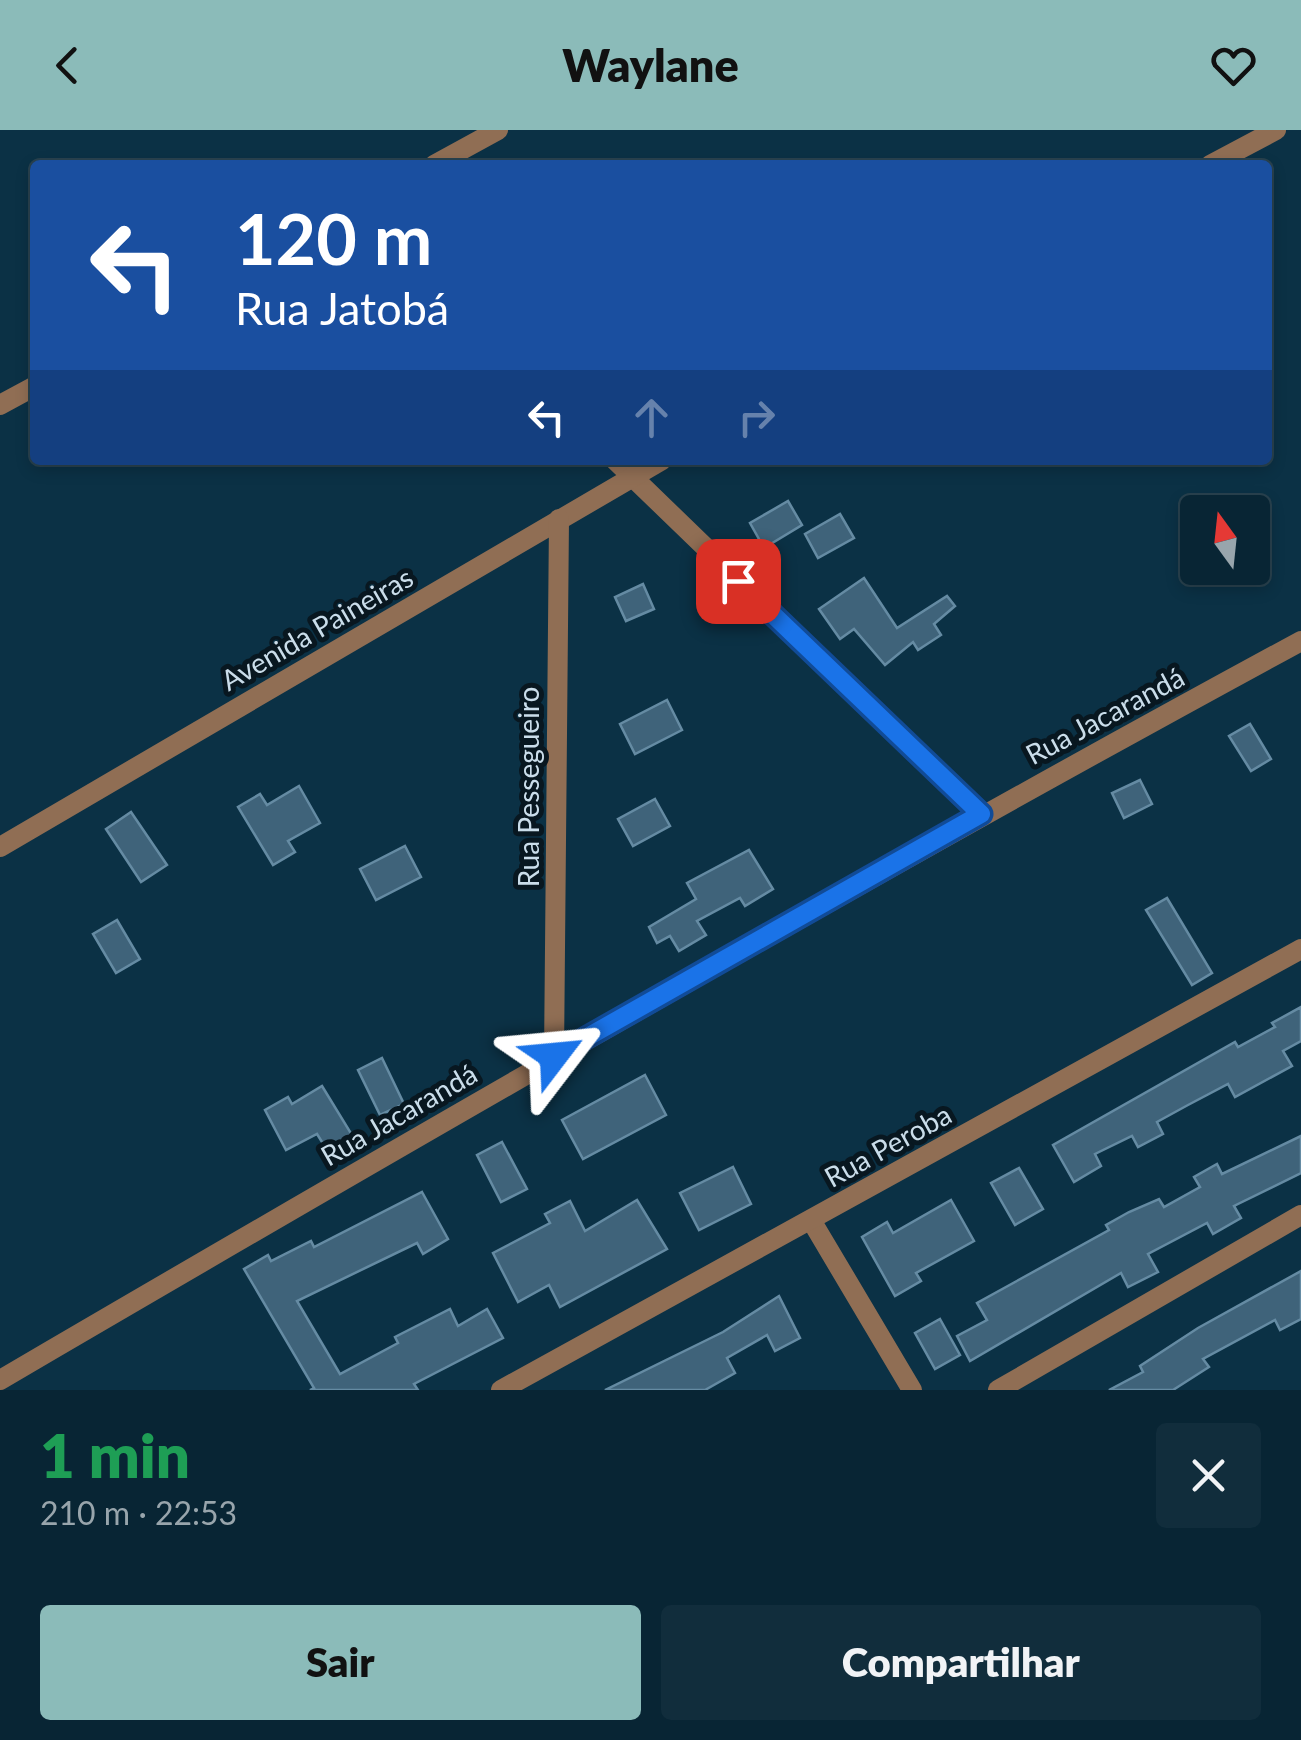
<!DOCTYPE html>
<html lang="pt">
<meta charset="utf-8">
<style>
:root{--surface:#082534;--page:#112d3c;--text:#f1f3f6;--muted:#98a5ac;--line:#29424f;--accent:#8bbbb9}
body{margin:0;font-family:Lato,sans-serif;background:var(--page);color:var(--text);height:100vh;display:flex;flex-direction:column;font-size:38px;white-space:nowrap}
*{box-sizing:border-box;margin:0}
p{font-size:32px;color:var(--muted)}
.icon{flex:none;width:55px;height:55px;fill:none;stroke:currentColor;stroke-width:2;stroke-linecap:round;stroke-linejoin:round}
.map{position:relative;height:1260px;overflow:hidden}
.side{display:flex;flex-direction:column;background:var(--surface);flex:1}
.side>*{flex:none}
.hud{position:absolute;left:30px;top:30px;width:1242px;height:305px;border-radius:10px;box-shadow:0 5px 15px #0003,0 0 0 2px var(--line);background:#1a4fa0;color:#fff;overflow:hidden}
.needle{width:65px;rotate:345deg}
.fabs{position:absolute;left:1180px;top:365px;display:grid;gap:20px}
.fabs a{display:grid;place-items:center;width:90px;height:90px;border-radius:10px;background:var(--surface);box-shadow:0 5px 15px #0003,0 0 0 2px var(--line);font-size:50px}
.pin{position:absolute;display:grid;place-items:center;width:85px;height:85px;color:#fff;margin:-42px;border-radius:20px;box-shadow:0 5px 15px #0006}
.me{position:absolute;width:110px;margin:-55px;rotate:61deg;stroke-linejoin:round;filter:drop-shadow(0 0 8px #0008)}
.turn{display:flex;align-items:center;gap:35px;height:210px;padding:0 40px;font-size:45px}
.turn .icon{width:130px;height:130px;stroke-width:2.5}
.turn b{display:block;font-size:70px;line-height:85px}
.lanes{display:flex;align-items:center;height:95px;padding:0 40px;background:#0003;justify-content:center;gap:50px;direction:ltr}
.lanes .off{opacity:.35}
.round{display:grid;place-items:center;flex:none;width:105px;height:105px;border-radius:10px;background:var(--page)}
.summary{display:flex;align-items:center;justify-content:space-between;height:170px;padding:0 40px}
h1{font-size:60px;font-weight:800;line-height:75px;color:#1e9e55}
.primary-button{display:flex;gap:20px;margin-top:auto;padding:20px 40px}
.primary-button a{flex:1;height:115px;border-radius:10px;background:var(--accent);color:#111;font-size:40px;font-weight:800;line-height:115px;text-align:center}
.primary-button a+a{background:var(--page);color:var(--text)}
header{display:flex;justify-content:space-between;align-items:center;height:130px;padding:0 40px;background:var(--accent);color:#111;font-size:45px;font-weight:800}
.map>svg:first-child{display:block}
</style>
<header><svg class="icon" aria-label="back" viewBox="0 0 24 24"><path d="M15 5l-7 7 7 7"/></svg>Waylane<svg class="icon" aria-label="heart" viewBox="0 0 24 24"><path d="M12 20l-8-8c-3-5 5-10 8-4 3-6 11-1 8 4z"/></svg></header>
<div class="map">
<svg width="1301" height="1260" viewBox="0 0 1301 1260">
<rect width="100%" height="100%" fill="#0b3145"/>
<g fill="#3f637a" stroke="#658ba3" stroke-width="2.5">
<path d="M788,371L802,395L764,418L750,393Z"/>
<path d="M840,384L854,408L818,428L805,404Z"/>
<path d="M864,448L897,498L947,466L955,476L934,494L941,505L918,520L913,512L885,535L854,499L840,509L819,479Z"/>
<path d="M643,454L654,479L626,491L615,467Z"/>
<path d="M667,570L682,600L635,624L620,594Z"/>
<path d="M1250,594L1271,629L1251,641L1229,606Z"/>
<path d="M1140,650L1152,674L1124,688L1112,663Z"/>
<path d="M299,656L320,693L288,711L295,722L273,735L238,677L260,664L267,675Z"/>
<path d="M655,669L670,696L633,716L618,689Z"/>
<path d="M131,682L167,735L141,752L106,699Z"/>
<path d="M405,716L421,747L376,770L360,739Z"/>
<path d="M749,720L773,759L745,776L740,768L697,791L706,805L679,821L670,806L657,813L649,797L696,769L687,753Z"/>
<path d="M1167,768L1212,843L1192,855L1146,780Z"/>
<path d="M117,790L140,829L116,843L93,804Z"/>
<path d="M1301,877V911L1283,921L1292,936L1235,967L1228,954L1188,975L1157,992L1163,1004L1138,1017L1132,1006L1095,1024L1101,1036L1074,1052L1053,1015L1235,912L1238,917L1275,897L1272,893Z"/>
<path d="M382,928L404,974L380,985L358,940Z"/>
<path d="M645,945L666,985L583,1029L562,990Z"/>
<path d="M322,956L352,1005L327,1020L317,1004L286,1020L265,980L288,967L292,974Z"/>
<path d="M1301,1006V1043L1234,1076L1241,1088L1213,1104L1207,1093L1148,1124L1158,1142L1128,1157L1121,1143L970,1231L957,1206L987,1190L977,1173L1109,1100L1106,1095L1129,1082L1159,1069L1164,1077L1200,1057L1194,1047L1217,1034L1222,1044Z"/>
<path d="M502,1012L527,1059L501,1072L477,1025Z"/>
<path d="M733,1037L751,1074L699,1100L680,1063Z"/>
<path d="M1019,1038L1043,1079L1015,1095L991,1053Z"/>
<path d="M422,1062L448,1109L423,1124L417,1113L297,1171L340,1244L398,1213L395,1207L450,1179L458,1196L487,1179L503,1208L414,1254L418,1260H310L314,1258L244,1139L268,1125L271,1131L311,1111L314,1117Z"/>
<path d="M637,1070L667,1119L560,1177L549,1155L518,1172L493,1123L550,1093L545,1084L570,1071L585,1101Z"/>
<path d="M951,1070L974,1111L916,1143L921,1151L895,1166L862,1107L887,1092L893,1103Z"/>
<path d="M1301,1141V1189L1280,1200L1275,1190L1203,1229L1209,1237L1173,1260H1109L1143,1242L1140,1236L1198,1198Z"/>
<path d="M779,1166L800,1208L775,1221L767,1205L727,1228L735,1243L705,1260H605L723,1202Z"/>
<path d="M940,1189L960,1225L935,1239L915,1203Z"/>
</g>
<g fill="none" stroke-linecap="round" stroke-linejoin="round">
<g stroke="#906e54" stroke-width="20">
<path d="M434,35L498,0"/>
<path d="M1210,35L1276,0"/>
<path d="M0,275L35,256"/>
<path d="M615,330L981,684"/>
<path d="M0,717L662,330"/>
<path d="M554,926L559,389"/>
<path d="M811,1090L912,1260"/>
<path d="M0,1250C431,998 862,749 1301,511"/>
<path d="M501,1260L1301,819"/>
<path d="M998,1260L1301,1085"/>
</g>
</g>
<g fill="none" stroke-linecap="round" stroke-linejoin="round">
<defs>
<path id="route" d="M554,926L981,684L738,451"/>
</defs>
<use href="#route" stroke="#114b97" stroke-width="25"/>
<use href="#route" stroke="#1a73e8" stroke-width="18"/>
</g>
<g text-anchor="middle" stroke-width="10" stroke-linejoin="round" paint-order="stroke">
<g font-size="28" fill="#caddea" stroke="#081720">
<text transform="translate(317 499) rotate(-30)" y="10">Avenida Paineiras</text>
<text transform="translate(1105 586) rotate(-28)" y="10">Rua Jacarandá</text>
<text transform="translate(529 657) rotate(-90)" y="10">Rua Pessegueiro</text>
<text transform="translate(399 985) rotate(-30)" y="10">Rua Jacarandá</text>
<text transform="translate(888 1016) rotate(-29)" y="10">Rua Peroba</text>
</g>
</g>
</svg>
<div class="fabs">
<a><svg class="needle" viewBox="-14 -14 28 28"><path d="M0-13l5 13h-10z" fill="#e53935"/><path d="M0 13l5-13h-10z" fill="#98a5ac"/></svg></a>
</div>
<div class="pin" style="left:738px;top:451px;background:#d93025"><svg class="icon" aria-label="arrive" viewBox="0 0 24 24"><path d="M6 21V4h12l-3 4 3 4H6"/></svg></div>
<svg class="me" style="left:554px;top:926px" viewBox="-20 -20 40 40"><path d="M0-17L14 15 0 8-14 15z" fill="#1a73e8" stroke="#fff" stroke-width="4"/></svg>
<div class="hud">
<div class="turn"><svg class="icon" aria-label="left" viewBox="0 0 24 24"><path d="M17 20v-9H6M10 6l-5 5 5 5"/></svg><div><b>120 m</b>Rua Jatobá</div></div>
<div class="lanes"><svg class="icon" aria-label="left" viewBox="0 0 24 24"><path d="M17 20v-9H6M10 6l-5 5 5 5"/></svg><svg class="icon off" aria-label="ahead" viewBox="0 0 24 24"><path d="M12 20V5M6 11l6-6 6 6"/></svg><svg class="icon off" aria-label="right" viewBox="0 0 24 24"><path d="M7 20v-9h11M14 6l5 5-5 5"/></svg></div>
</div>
</div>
<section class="side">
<div class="summary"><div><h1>1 min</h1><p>210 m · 22:53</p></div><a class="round"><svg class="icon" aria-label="close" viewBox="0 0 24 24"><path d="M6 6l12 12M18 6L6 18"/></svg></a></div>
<div class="primary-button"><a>Sair</a><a>Compartilhar</a></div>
</section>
